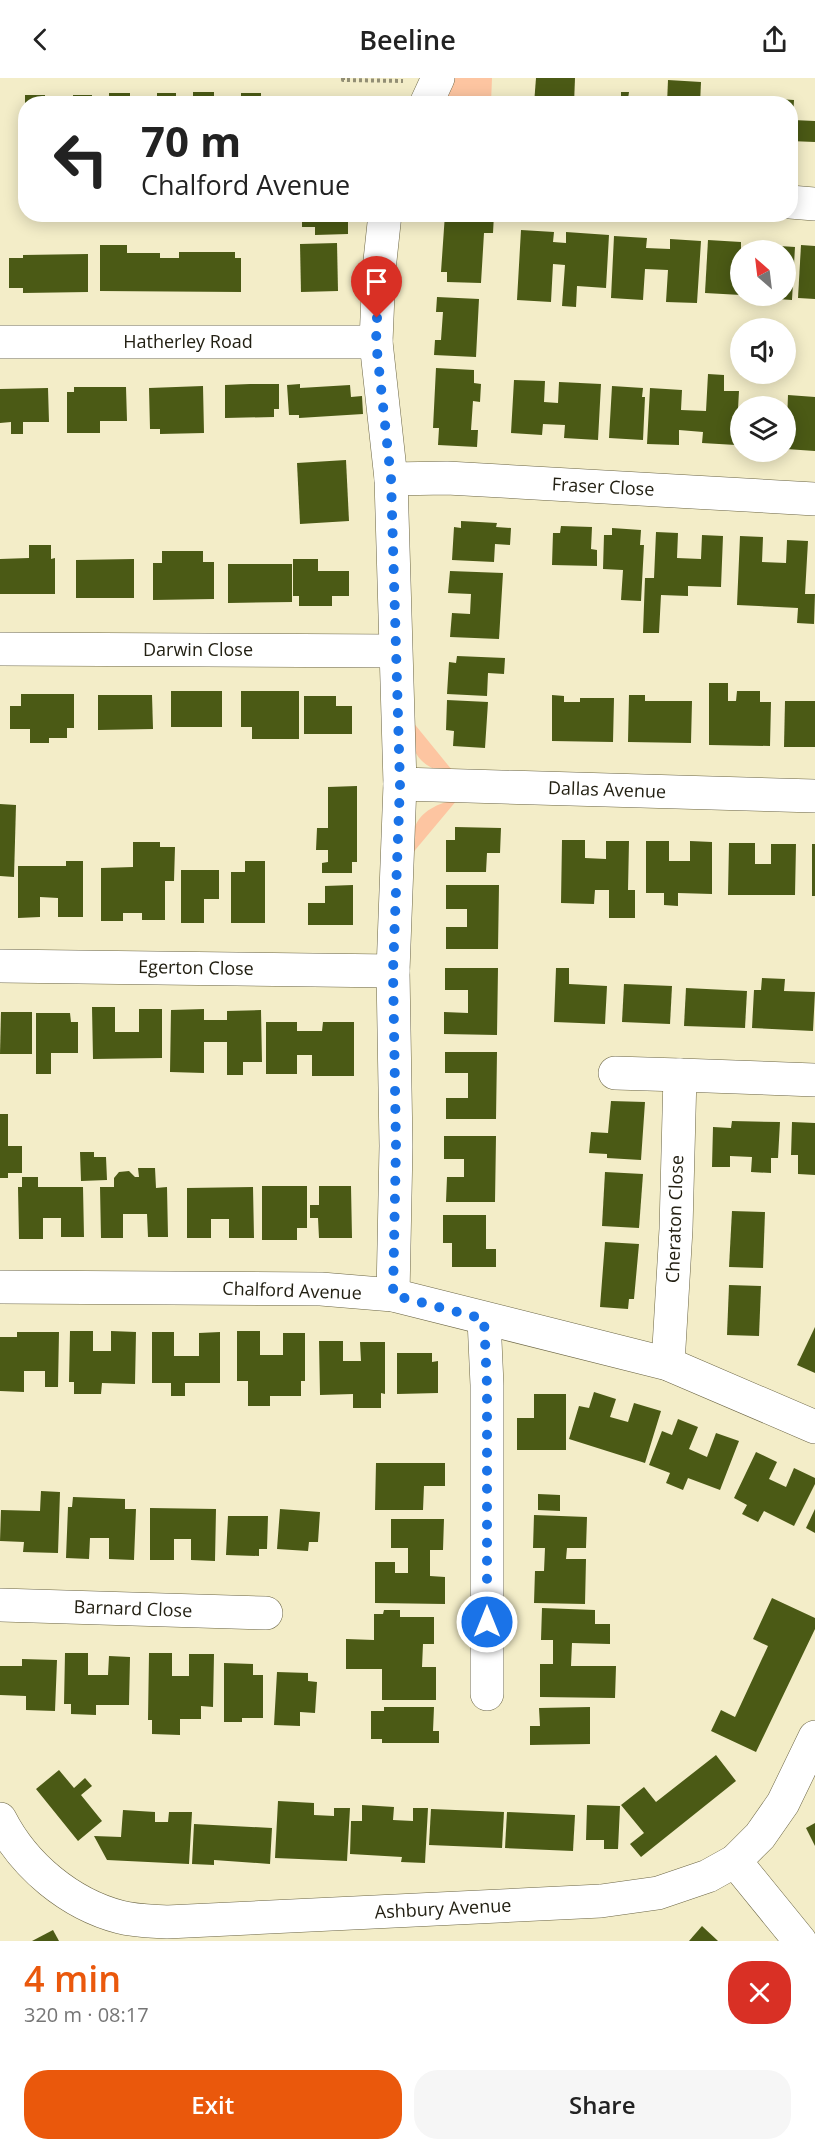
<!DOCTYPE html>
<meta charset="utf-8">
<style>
:root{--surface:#fff;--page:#f6f6f6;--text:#222;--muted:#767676;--accent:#ea580c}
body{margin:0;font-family:"Open Sans",sans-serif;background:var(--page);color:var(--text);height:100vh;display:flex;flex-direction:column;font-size:22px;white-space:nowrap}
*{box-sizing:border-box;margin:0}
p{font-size:20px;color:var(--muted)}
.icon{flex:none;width:33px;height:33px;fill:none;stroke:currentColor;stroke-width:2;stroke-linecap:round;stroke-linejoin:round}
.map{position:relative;height:1863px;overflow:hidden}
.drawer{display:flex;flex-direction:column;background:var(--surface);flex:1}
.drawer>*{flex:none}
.banner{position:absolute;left:18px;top:18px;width:780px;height:126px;border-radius:24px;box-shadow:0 3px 15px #0003;background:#fff;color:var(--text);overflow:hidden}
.needle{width:39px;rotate:332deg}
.buttons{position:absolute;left:730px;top:162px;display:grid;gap:12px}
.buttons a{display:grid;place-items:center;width:66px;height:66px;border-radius:50%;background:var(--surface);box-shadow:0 3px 15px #0003;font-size:30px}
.pin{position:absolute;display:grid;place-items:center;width:51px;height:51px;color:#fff;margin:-62px -26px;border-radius:50% 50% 50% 0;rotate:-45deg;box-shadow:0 0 6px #0007}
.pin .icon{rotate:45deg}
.me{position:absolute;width:66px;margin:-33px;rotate:0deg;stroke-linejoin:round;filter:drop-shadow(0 0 4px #0008)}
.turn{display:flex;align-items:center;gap:21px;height:126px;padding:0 24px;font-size:27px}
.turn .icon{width:78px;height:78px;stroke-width:2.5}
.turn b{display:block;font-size:42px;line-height:51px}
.round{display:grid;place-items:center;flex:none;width:63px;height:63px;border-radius:24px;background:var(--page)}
.summary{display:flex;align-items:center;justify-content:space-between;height:102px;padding:0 24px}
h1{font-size:36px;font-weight:600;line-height:45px;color:var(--accent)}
.primary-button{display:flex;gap:12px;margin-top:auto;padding:12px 24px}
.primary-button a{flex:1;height:69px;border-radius:24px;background:var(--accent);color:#fff;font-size:24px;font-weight:600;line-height:69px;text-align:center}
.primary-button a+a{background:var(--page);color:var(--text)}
header{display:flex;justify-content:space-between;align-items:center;height:78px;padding:0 24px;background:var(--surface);font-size:27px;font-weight:600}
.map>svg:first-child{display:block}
</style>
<header><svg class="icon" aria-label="back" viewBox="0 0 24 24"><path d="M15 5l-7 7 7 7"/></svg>Beeline<svg class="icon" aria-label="share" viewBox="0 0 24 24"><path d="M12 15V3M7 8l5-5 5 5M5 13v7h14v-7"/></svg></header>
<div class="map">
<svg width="815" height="1863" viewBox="0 0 815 1863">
<rect width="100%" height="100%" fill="#f3edc8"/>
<g fill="#fdc5a1">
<path d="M453,0H492L491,25L439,26Z"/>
<path d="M412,643L456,697C438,694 419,688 413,668C411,661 412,650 412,643Z"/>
<path d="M457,722L411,777C412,769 412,759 414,752C419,733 440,724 457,722Z"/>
</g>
<g fill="#4b5a15">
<path d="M536,0H575L574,26H534Z"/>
<path d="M668,2L701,4L700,26H667Z"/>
<rect x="193" y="14" width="21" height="12"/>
<path d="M621,14H629L628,21L658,23V26H621Z"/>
<rect x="109" y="15" width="21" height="11"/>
<rect x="157" y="15" width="19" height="11"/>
<rect x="241" y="15" width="20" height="11"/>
<rect x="25" y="17" width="20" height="9"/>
<rect x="73" y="17" width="19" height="9"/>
<path d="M724,19L756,20V26H723Z"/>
<path d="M763,20L794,22L793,42L815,43V64L790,63V26H762Z"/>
<path d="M302,136H348V156L315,157V149H302Z"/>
<path d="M445,136H494L493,155H484L481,205L447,204V194H441Z"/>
<path d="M521,152L554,154L553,164L566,165V154L609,157L606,210L577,208L576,229L562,228L565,187L553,186L551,224L517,222Z"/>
<path d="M614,158L647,160L646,170L670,171V161L701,163L697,225L666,224L668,192L645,191L643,222L611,220Z"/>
<path d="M708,162L741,164V217L705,215Z"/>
<path d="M337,165L338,213L301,214L300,166Z"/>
<path d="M100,167H127V175H160V180H179V174H235V180H241V214L100,213Z"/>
<path d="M764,167L795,169L792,222L747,219V218H786V172H764Z"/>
<path d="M801,167L815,168V221L798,220Z"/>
<path d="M88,176V214L23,215V210H9V180H23V177Z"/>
<path d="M437,219L479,221L476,279L434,277L435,262H441L443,234H436Z"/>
<path d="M436,290L474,292V305L481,306L480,324L473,323L471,352H478L477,369L438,367L439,350H433Z"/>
<path d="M708,296L724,297V313H739L736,367L702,365L703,354L679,352V367L647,366L650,310L682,312L681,332L706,333Z"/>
<path d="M514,302L545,303L544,324L558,325L559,304L601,306L598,362L564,360L565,347L543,346L542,357L511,355Z"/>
<path d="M250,306H279V331H274V339L225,340V307Z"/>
<path d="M300,306V310L350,307L351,319L362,318L363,336L299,340V337H289L287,307Z"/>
<path d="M203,308L204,355L160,356V351H150L149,310Z"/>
<path d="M612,308L643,310L642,319H645L643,362L609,360Z"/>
<path d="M74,309H126L127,343H100V355H67V314H74Z"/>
<path d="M48,310L49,344H23V356H11V344L0,345V311Z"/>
<path d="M788,317L815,319V373L786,371Z"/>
<path d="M750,324L783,326L782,328H749Z"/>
<path d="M346,382L349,443L300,446L297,385Z"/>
<path d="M461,443L497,445L496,449L511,450L510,467L495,466L494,484L452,482L454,449L461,450Z"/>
<path d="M561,448L592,449L591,471L597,472V488L552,487L553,455H560Z"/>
<path d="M612,450L641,452L640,467H644L641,523L621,522L623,492L603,491L604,457H612Z"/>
<path d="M656,454L678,455L677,480L701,481L702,457L723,458L721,509L688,508V518L661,517L659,555H643L645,500H654Z"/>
<path d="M740,458L763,459L762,484L786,485L787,462L808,463L805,516H815L814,546L797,545L798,530L737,527Z"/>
<path d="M29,467H51V481L55,480V516H0V481L29,480Z"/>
<path d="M162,473H203V484H214V521L153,522V485H162Z"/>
<path d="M134,481V520H76V482Z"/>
<path d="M293,481H318V493H349V518H332V528H299V518H293Z"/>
<path d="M228,486H292V524L228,525Z"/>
<path d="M450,493L503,495L499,561L450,559L452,535L470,536L471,516L448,515Z"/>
<path d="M457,578L505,580L504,596L488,595L487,618L447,616L449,584L456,585Z"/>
<path d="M709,605H728V623H736L737,613H760V624H771L770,668L709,667Z"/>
<rect x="171" y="613" width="51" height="36"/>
<path d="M241,613H299V661H252V649H241Z"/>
<path d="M21,616H74V650H67V660H49V665H30V651H10V628H21Z"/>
<path d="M98,617H152L153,651L98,652Z"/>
<path d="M552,617L564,618V624H580V620H614L613,664L552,663Z"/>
<path d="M629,617H645V623H692L691,665L628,664Z"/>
<path d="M304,618H336V628H352V656H304Z"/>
<path d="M447,622L488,624L485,670L453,668L454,653L446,652Z"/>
<path d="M785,623H815V669H784Z"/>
<path d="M357,708V784H352V795H322V785L328,784V772H316L317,750H328V709Z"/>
<path d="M0,726L16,727L14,799L0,798Z"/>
<path d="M455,749L501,750L500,775H487L486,794H446V762H455Z"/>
<path d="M562,762H585V780L606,781V763H629L628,812H635V840H609V812H595L594,826L561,825Z"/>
<path d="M646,763H669V783H690V763L712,764V816L678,815V828L664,827V815H646Z"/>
<path d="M133,764H160V769H175L174,803H165V842H142V835H123V843H101V790L133,789Z"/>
<path d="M729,765H755V786H771V766H796L795,817H728Z"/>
<rect x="812" y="766" width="3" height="52"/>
<path d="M66,783H83V839H58V820L40,819V839L18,840V788H66Z"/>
<path d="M245,783H265V845H231V794H245Z"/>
<path d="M181,792H219V821H204V845H181Z"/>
<path d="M353,807V847H308V825H325V808Z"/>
<path d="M446,807H499L498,871H446V849H467V831H446Z"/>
<path d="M445,890H498L497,957L444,956V934L468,935V912H445Z"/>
<path d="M556,890H569V906L607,908L605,946L554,944Z"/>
<path d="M762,900L785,901L784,913L815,914L813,953L752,950L754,912H761Z"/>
<path d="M624,906L672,908L670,946L622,944Z"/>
<path d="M686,910L747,913L745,950L684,948Z"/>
<path d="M92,929H115V954H139V931H162V980L93,981Z"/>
<path d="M204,931V942H227V933L261,932L262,984H243V997H227V964H204V995L170,994L171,932Z"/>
<path d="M1,934H32V976H0Z"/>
<path d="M36,935H70L71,944H78V975H51V996H36Z"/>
<path d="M266,944H297V953H322L323,944H354V998H312V977H297V996H266Z"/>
<path d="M445,974H497L496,1041H446V1020H468V995H445Z"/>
<path d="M611,1023L645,1024L641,1082L607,1080V1076L589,1075L591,1054L608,1055Z"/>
<path d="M0,1036H8V1068H22V1095H8V1100H0Z"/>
<path d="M732,1043L780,1044L778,1080H771V1095L751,1094L752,1079L730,1078V1089H712L713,1049L731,1050Z"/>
<path d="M792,1044L815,1045V1097L798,1096V1077H791Z"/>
<path d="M444,1058H496L495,1124H446L447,1099H464V1081H444Z"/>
<path d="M80,1074H94V1079H106L107,1102L81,1103Z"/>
<path d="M138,1090H155L156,1110L167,1109L168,1159H148L147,1136H123V1160H101L100,1109H114V1100L119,1094L129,1093L135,1099H139Z"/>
<path d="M605,1094L643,1096L639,1150L602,1148Z"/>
<path d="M22,1099H38V1109H83L84,1159H61V1140H43V1161H19L18,1109H22Z"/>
<path d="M262,1108H307V1150H297V1162H262Z"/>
<path d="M319,1108H351L352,1160H319L318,1140H310V1127H319Z"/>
<path d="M253,1109L254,1160H229V1141H211V1160H187V1110Z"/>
<path d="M732,1133L765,1134L763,1190L729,1189Z"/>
<path d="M443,1137H486V1171H496V1189H452V1165H443Z"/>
<path d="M605,1164L639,1166L634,1221H629L628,1231L600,1229Z"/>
<path d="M729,1207L761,1208L759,1258L727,1257Z"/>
<path d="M815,1249V1295L797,1287Z"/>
<path d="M70,1253H93V1273H111V1253L136,1254L135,1306L102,1305L101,1316H74V1304H69Z"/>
<path d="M237,1253H260V1277H283V1255H305V1303H301V1318H270V1328H248V1303H237Z"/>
<path d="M17,1254H59L58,1309H45V1293H24V1314L0,1313V1259H17Z"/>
<path d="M152,1254H174V1278H199V1255L220,1254V1305H185V1318H171V1305H152Z"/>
<path d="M319,1263H343V1283H361L360,1264H385V1316L381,1315V1330H353V1316L320,1317Z"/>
<path d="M397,1275H432V1284L438,1283V1315L397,1316Z"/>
<path d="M594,1314L616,1321L610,1339L628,1344L634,1325L661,1333L645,1385L569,1361L579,1328L589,1330Z"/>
<path d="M534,1316H566V1372H517V1340H534Z"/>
<path d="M678,1341L698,1349L689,1371L707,1379L716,1355L739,1363L720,1412L688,1400L683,1412L666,1405L670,1395L649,1387L662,1353L672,1357Z"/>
<path d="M756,1374L777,1384L769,1401L786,1409L794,1390L815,1400V1406L794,1448L764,1433L758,1444L742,1436L747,1427L734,1420Z"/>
<path d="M376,1385H445V1408H424L423,1432H375Z"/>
<path d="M41,1413L60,1414L58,1475L23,1474L24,1464L0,1463L1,1432L40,1433Z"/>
<path d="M538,1416L560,1417V1433L538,1432Z"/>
<path d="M73,1419L125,1421V1431H136L134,1482L109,1481V1460H90L89,1481L66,1480L68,1429H72Z"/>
<path d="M150,1430L216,1431L215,1483L191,1482V1461H174V1482H150Z"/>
<path d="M280,1431L320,1434L318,1464H309L308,1473L277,1471Z"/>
<path d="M815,1431V1455L806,1450Z"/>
<path d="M534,1437L587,1439L586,1470H567L566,1481H586L585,1526L534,1525L535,1493H544L545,1470H533Z"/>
<path d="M228,1438H268L267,1471H259V1478L226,1477Z"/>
<path d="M391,1441H444L443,1472H430V1498L445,1499V1526L375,1525V1484H395V1495H408V1470H391Z"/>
<path d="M772,1520L815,1540V1551L756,1674L711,1653L721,1632L735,1639L768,1568L753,1561Z"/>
<path d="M542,1530L595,1532V1546H610V1566L572,1565L571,1588H616L615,1620L540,1619V1586H553V1562H541Z"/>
<path d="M384,1532H400V1539H434V1566H423L422,1589H436V1622H382V1591H346V1561L374,1562V1536H383Z"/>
<path d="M65,1575H88V1597H108L109,1578L130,1579L129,1627H96V1637L71,1636V1626H64Z"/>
<path d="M149,1575H172V1598H189V1576H214L213,1629L201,1628V1641H180V1657L152,1656V1642H148Z"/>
<path d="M22,1581L57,1582L55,1633L26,1632V1618L0,1617V1588H22Z"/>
<path d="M224,1585L253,1586V1597H263V1640H242V1644H224Z"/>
<path d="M277,1594L308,1595V1603L317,1604L315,1635L300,1634V1648L274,1647Z"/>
<path d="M384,1629H434L433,1653H439V1665H382V1661H371V1633H384Z"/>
<path d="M590,1629V1666L530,1667V1648H540L539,1630Z"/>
<path d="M716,1677L736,1703L641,1779L630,1766L644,1755L621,1727L644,1709L656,1724Z"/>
<path d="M59,1692L74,1710L85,1700L92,1708L81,1717L102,1743L78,1763L36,1711Z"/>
<path d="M278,1723L314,1725V1737L334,1738V1730H350L347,1783L275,1780Z"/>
<path d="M362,1727L394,1729L393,1742L413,1743V1730H428L425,1785L401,1784L402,1779L350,1776L351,1743H362Z"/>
<path d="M587,1727L620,1728L618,1771H604V1762H586Z"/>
<path d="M431,1731L504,1734L502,1770L429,1767Z"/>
<path d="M123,1732L155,1734V1744H168L169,1734H192L189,1786L107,1782L94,1758L121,1759Z"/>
<path d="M507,1734L575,1737L573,1773L505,1770Z"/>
<path d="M815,1745V1768L806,1750Z"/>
<path d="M194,1746L272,1750L270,1786L214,1782V1787L192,1786Z"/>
<path d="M702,1848L718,1863H689Z"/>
<path d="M53,1852L59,1863H32Z"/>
</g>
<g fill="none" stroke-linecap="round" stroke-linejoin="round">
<defs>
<g id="minor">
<path d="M426,26L438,0"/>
<path d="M790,124L815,126"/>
<path d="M385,136L379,192L376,264L391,401L400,706L393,893L396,1068L393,1217"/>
<path d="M0,264H376"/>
<path d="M391,401L447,400L815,421"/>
<path d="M0,571L395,573"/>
<path d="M400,706L815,718"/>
<path d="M0,888L393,893"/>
<path d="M615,995L680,997"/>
<path d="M0,1209L321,1211L393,1217L668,1286L815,1349"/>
<path d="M484,1241L487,1307V1616"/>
<path d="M668,1286L676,1151L680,997L815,1002"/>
<path d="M0,1527L266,1535"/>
<path d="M0,1741C24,1788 70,1826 120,1839C135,1843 151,1843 167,1844L601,1823L658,1815L708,1798L735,1783L760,1758L783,1725L815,1659"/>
<path d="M735,1783L800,1863"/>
</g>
</defs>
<use href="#minor" stroke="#6b6544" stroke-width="34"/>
<path stroke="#928e74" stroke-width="4" stroke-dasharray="3 3" stroke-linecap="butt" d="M343,0V2L403,3"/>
<use href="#minor" stroke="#fff" stroke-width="33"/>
</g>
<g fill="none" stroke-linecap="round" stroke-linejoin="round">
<path stroke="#1a73e8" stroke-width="10" stroke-dasharray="0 18" d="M377,240L376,264L391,401L400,706L393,893L396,1068L393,1217L484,1241L487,1307V1544"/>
</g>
<g text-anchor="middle" stroke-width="6" stroke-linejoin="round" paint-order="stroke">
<g font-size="18" fill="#232013" stroke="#fff">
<text x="188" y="270">Hatherley Road</text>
<text transform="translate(603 409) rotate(3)" y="6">Fraser Close</text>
<text x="198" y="578">Darwin Close</text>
<text transform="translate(607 712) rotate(2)" y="6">Dallas Avenue</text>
<text transform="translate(196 890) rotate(1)" y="6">Egerton Close</text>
<text transform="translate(675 1141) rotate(-88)" y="6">Cheraton Close</text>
<text transform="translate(292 1213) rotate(2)" y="6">Chalford Avenue</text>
<text transform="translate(133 1531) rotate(2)" y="6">Barnard Close</text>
<text transform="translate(443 1831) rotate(-3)" y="6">Ashbury Avenue</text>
</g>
</g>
</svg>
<div class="buttons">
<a><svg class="needle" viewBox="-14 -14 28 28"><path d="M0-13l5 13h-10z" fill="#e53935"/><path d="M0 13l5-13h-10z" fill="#767676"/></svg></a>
<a><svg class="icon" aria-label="sound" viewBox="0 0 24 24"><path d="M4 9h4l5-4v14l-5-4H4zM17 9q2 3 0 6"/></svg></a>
<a><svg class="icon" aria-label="layers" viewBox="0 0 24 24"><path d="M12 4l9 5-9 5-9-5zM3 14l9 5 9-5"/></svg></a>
</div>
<div class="pin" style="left:377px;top:240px;background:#d93025"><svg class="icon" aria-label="arrive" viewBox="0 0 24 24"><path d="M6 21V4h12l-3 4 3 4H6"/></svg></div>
<svg class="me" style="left:487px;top:1544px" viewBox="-20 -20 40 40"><circle r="17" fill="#1a73e8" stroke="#fff" stroke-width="3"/><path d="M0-11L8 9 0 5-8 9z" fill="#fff"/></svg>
<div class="banner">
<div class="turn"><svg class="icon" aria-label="left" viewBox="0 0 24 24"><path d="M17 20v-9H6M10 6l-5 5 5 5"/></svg><div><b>70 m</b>Chalford Avenue</div></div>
</div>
</div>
<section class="drawer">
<div class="summary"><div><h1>4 min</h1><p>320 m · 08:17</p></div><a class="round" style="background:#d93025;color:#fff"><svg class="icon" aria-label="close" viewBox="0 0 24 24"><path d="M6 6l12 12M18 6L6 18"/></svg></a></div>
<div class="primary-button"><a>Exit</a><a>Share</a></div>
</section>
